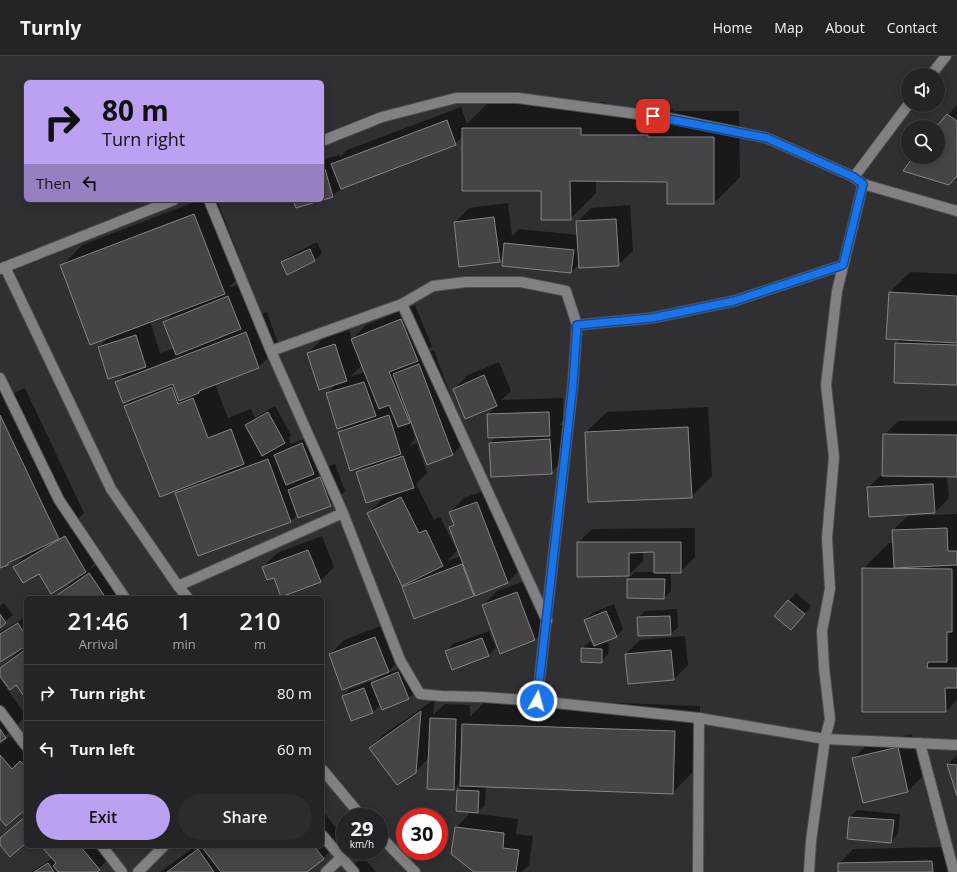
<!DOCTYPE html>
<style>
:root{--surface:#242325;--page:#2c2b2d;--text:#f1f3f6;--muted:#a3a4a7;--line:#414042;--accent:#bca0f2}
body{margin:0;font-family:"Open Sans",sans-serif;background:var(--page);color:var(--text);height:100vh;display:flex;flex-direction:column;font-size:15px;white-space:nowrap}
*{box-sizing:border-box;margin:0}
p{font-size:13px;color:var(--muted)}
.icon{flex:none;width:22px;height:22px;fill:none;stroke:currentColor;stroke-width:2;stroke-linecap:round;stroke-linejoin:round}
.map{position:relative;flex:1;overflow:hidden}
.panel{position:absolute;left:24px;top:540px;width:300px;height:252px;display:flex;flex-direction:column;background:var(--surface);border-radius:6px;box-shadow:0 2px 10px #0003,0 0 0 1px var(--line)}
.panel>*{flex:none}
.guide{position:absolute;left:24px;top:24px;width:300px;height:122px;border-radius:6px;box-shadow:0 2px 10px #0003,0 0 0 1px var(--line);background:#bca0f2;color:#111;overflow:hidden}
.tools{position:absolute;left:901px;top:12px;display:grid;gap:8px}
.tools a{display:grid;place-items:center;width:44px;height:44px;border-radius:50%;background:var(--surface);box-shadow:0 2px 10px #0003,0 0 0 1px var(--line);font-size:20px}
.speed{position:absolute;left:336px;top:752px;display:flex;gap:8px;font-size:20px;font-weight:700;text-align:center}
.speed>*{display:grid;place-content:center;width:52px;height:52px;border-radius:50%;background:var(--surface);box-shadow:0 2px 10px #0003,0 0 0 1px var(--line);line-height:1}
.speed small{font-size:10px;font-weight:400}
.speed .limit{border:6px solid #d22;background:#fff;color:#111}
.pin{position:absolute;display:grid;place-items:center;width:34px;height:34px;color:#fff;margin:-17px;border-radius:8px;box-shadow:0 2px 6px #0006}
.me{position:absolute;width:44px;margin:-22px;rotate:7deg;stroke-linejoin:round;filter:drop-shadow(0 0 3px #0008)}
.turn{display:flex;align-items:center;gap:14px;height:84px;padding:0 12px;font-size:18px}
.turn .icon{width:52px;height:52px;stroke-width:2.5}
.turn b{display:block;font-size:28px;line-height:34px}
.then{display:flex;align-items:center;height:38px;padding:0 12px;background:#0003;gap:8px;font-size:15px}
.eta{display:flex;justify-content:space-evenly;align-items:center;height:68px;text-align:center}
.eta b{font-size:24px;font-weight:600;line-height:28px}
.action{display:flex;gap:8px;margin-top:auto;padding:8px 12px}
.action a{flex:1;height:46px;border-radius:24px;background:var(--accent);color:#111;font-size:16px;font-weight:600;line-height:46px;text-align:center}
.action a+a{background:var(--page);color:var(--text)}
ul{padding:0;list-style:none}
li{display:flex;align-items:center;gap:12px;height:56px;padding:0 12px;border-top:1px solid var(--line)}
li div{flex:1}
li b{display:block;font-size:15px}
li em{font-style:normal}
header{display:flex;align-items:center;gap:24px;box-sizing:border-box;height:56px;padding:0 20px;background:var(--surface);border-bottom:1px solid var(--line)}
header strong{font-size:19px}
nav{display:flex;gap:22px;margin-inline-start:auto;font-size:14px}
.map>svg:first-child{display:block}
</style>
<header>
<strong>Turnly</strong>
<nav><a>Home</a><a>Map</a><a>About</a><a>Contact</a></nav>
</header>
<div class="map">
<svg width="957" height="816" viewBox="0 0 957 816">
<rect width="100%" height="100%" fill="#302f31"/>
<g fill="#0007" fill-rule="evenodd">
<path d="M489,46H606V53H673V55H739L740,121L714,147L668,125H596V137L570,163L542,134L463,80L455,88L341,132L333,140L322,143V104L339,99L340,101L347,94L461,51L467,68Z"/>
<path d="M957,49V120L914,101H938V71Z"/>
<path d="M200,144H217L245,216L228,232L242,227L255,258L250,262L267,256L279,290L259,311L215,328L228,362L251,353L255,362L275,350L291,379L289,382L291,388L309,381L321,410L315,416L335,408L345,435L331,449L298,458L291,465L199,499L176,437L182,431L125,350L132,343L116,327L127,316L99,291L110,280L62,210L82,189ZM175,255L164,267L174,292L160,297L150,265Z"/>
<path d="M508,147L512,180L519,173L578,179L577,166L591,152L630,149L633,195L618,209L580,207L571,216L504,200L499,205L455,166L469,152Z"/>
<path d="M317,186L322,197L315,204L288,217L283,207L290,200Z"/>
<path d="M910,216L957,218V328L896,287L900,283L890,236Z"/>
<path d="M415,249L432,290L424,298L434,294L467,384L453,398L428,408L411,364L410,365L415,383L409,390L417,387L427,417L416,428L434,464L440,461L457,495L447,505L461,500L450,471L454,467L450,457L464,442L491,432L522,512L508,526L415,562L403,530L368,458L385,440L357,416L364,409L339,376L346,369L327,338L337,327L308,297L322,283L349,274L352,283L366,269ZM362,309L365,316L350,321ZM390,348V350L384,352L383,350Z"/>
<path d="M499,306L511,335L501,344L563,342V365L559,369H563L565,402L551,417L490,387L496,381L488,358L499,348L466,362L454,333L468,319Z"/>
<path d="M25,332L84,457L68,473L79,467L100,502L91,511L92,512L103,503L125,535L118,542H54L72,526L71,524L40,516L14,511L27,497L0,511V335L4,342Z"/>
<path d="M708,351L712,420L691,441L586,376L607,356Z"/>
<path d="M898,365H957V420H947L949,442L935,456L868,432L882,418L884,379Z"/>
<path d="M957,458V644L945,656L863,513L889,487H894L893,474L908,460Z"/>
<path d="M695,472V501L680,516H671V535L664,542L628,523L635,516H655V495L643,496V505L629,519L578,487L592,473Z"/>
<path d="M322,480L334,511L320,525L275,521L263,511L277,497Z"/>
<path d="M531,523L549,569L535,584L483,549L497,535Z"/>
<path d="M796,537L811,550L798,566L776,560Z"/>
<path d="M4,547L13,559L0,570V550Z"/>
<path d="M614,548L623,573L616,580L600,586L609,587L608,598L601,606L582,593L589,586H594L585,564L592,557Z"/>
<path d="M677,553L678,571L671,578L638,562L645,555Z"/>
<path d="M26,561V641L16,628L0,618V612L18,596L17,595L0,605V576Z"/>
<path d="M389,567L402,601L386,618L405,610L415,636L408,643L381,648L373,656L352,664L343,640L350,633L371,625L372,628L382,618L330,598L344,584Z"/>
<path d="M489,575L496,592L489,599L452,612L446,596L453,588Z"/>
<path d="M685,580L688,609L674,623L626,598L640,584Z"/>
<path d="M0,623L26,660L0,685Z"/>
<path d="M489,642L700,650L698,711L672,737L486,730L485,749L477,756L458,734L463,729L461,726L454,733L429,702L415,716L370,692L384,678L435,643L433,659L445,648L470,649V661Z"/>
<path d="M912,678L922,721L908,735L853,703L868,688Z"/>
<path d="M10,680L26,699V751L0,762V689Z"/>
<path d="M957,699V737L948,708Z"/>
<path d="M322,754L344,782L323,802L305,816H160L196,790H322Z"/>
<path d="M857,754L900,758L898,778L891,786L850,761Z"/>
<path d="M470,757L518,763L516,778L533,780L529,809L522,816H475L456,772Z"/>
<path d="M26,759V786L0,787V783Z"/>
<path d="M43,790H106L113,799L95,816H31L53,802Z"/>
<path d="M946,791L947,816H839V808L853,793Z"/>
<path d="M363,801L376,816H345Z"/>
</g>
<g fill="#464446" stroke="#858386">
<path d="M947,58L957,65V120L949,129L903,115L913,101H938V71H936Z"/>
<path d="M447,64L456,89L341,133L331,108Z"/>
<path d="M462,72H581V79H648V81H714V148H667V126L570,125L571,164H541V135H462Z"/>
<path d="M322,113H325L333,141L296,152L293,144H322Z"/>
<path d="M194,158L225,238L90,289L60,209Z"/>
<path d="M494,161L500,206L459,211L454,166Z"/>
<path d="M616,163L619,210L579,212L576,165Z"/>
<path d="M504,187L574,194L571,217L502,210Z"/>
<path d="M310,193L315,205L287,219L281,206Z"/>
<path d="M889,236L957,240V287L886,283Z"/>
<path d="M228,240L241,273L176,299L163,266Z"/>
<path d="M401,263L418,305L389,316L410,367L398,371L389,349L379,353L351,283Z"/>
<path d="M246,276L259,312L199,335V337L179,345L173,328L123,347L115,326Z"/>
<path d="M136,279L146,311L108,323L98,291Z"/>
<path d="M895,287L957,289V329L894,327Z"/>
<path d="M335,288L347,325L319,334L307,297Z"/>
<path d="M419,308L453,399L427,409L393,318Z"/>
<path d="M484,319L497,350L465,363L453,333Z"/>
<path d="M364,326L376,360L337,373L326,337Z"/>
<path d="M172,331L178,348L193,342L208,382L231,373L244,408L160,441L124,350Z"/>
<path d="M268,356L285,387L262,400L245,369Z"/>
<path d="M549,356L550,380L488,382L487,358Z"/>
<path d="M0,359L59,483L8,507V509L0,512Z"/>
<path d="M389,359L401,398L350,415L338,376Z"/>
<path d="M688,371L692,442L588,446L585,376Z"/>
<path d="M883,378L957,379V421L882,420Z"/>
<path d="M550,383L552,418L491,421L489,387Z"/>
<path d="M302,387L314,418L286,429L274,399Z"/>
<path d="M403,400L414,432L366,447L356,416Z"/>
<path d="M268,403L291,466L198,500L175,437Z"/>
<path d="M320,421L331,450L298,462L288,434Z"/>
<path d="M933,428L935,457L869,461L867,431Z"/>
<path d="M401,441L419,477L426,474L443,510L402,530L367,457Z"/>
<path d="M477,446L508,527L475,540L449,471L454,469L449,456Z"/>
<path d="M947,472L948,495H957V509L894,512L892,474Z"/>
<path d="M65,480L86,516L51,538L39,518L23,527L13,511Z"/>
<path d="M577,486H681V517H654V496L629,497V520L577,521Z"/>
<path d="M308,494L321,526L281,541L274,522L267,524L262,511Z"/>
<path d="M462,508L474,540L414,563L402,531Z"/>
<path d="M862,512L952,513V576H947V606H928L927,612H957V632H945L946,656H862Z"/>
<path d="M89,517L106,542H53Z"/>
<path d="M627,523H665L664,543L627,542Z"/>
<path d="M517,536L535,584L500,598L482,549Z"/>
<path d="M788,544L805,558L791,574L774,560Z"/>
<path d="M606,555L617,581L594,590L584,564Z"/>
<path d="M0,558L6,567L0,572Z"/>
<path d="M670,560L671,579L638,580L637,561Z"/>
<path d="M18,567L26,580V590L0,606V578Z"/>
<path d="M375,581L389,616L342,634L329,598Z"/>
<path d="M482,582L489,600L452,614L445,595Z"/>
<path d="M581,592L602,593V607L581,606Z"/>
<path d="M26,593V643L16,629L10,634L0,620V612Z"/>
<path d="M671,594L674,624L628,628L625,598Z"/>
<path d="M398,616L409,643L382,654L371,627Z"/>
<path d="M364,632L373,657L351,665L342,640Z"/>
<path d="M421,655L416,717L397,729L369,692Z"/>
<path d="M430,662L456,663L454,734L427,733Z"/>
<path d="M462,668L675,675L673,738L460,730Z"/>
<path d="M0,673L6,682L0,686Z"/>
<path d="M898,691L908,736L863,747L852,702Z"/>
<path d="M0,699L12,713L20,705L26,712V753L6,770L0,763Z"/>
<path d="M947,708L957,709V740Z"/>
<path d="M457,734L479,735L478,757L456,755Z"/>
<path d="M26,760V787L10,801L0,789V782Z"/>
<path d="M849,761L894,764L891,787L847,783Z"/>
<path d="M455,771L504,777L503,792L519,794L516,816H474L451,798Z"/>
<path d="M41,790H80L100,814L97,816H58L53,810L56,807Z"/>
<path d="M201,790H314L324,803L307,816H221Z"/>
<path d="M198,793L214,816H167Z"/>
<path d="M932,805L933,816H838V807Z"/>
<path d="M48,807L54,816H34Z"/>
</g>
<g fill="none" stroke-linecap="round" stroke-linejoin="round">
<defs>
<g id="minor">
<path d="M931,19L946,0"/>
<path d="M322,85L382,61L456,42H518L668,62L767,82L854,121L863,128L957,155"/>
<path d="M854,121L908,49"/>
<path d="M209,144L271,295L343,457L400,604L420,638L441,640L484,641L537,645L573,328L577,269L566,235L521,226H466L433,230L402,248L271,295"/>
<path d="M5,211L111,433L178,530L188,542"/>
<path d="M0,213L174,144"/>
<path d="M402,248L547,565"/>
<path d="M577,269L652,262L734,245L843,209"/>
<path d="M0,322L59,444L125,542"/>
<path d="M178,530L343,457"/>
<path d="M537,645L699,662L825,683L957,689"/>
<path d="M0,655L26,690"/>
<path d="M920,687L954,816"/>
<path d="M322,713L362,761"/>
<path d="M322,779L354,816"/>
<path d="M379,779L415,816"/>
<path d="M102,790L122,816"/>
<path d="M138,816L164,790"/>
<path d="M326,816L341,802"/>
<path d="M698,816L699,662"/>
<path d="M809,816L811,785L825,683L830,663L824,612L822,575L830,533L827,482L834,401L826,329L837,235L863,128"/>
</g>
</defs>
<use href="#minor" stroke="#4f4d4f" stroke-width="12"/>
<use href="#minor" stroke="#828083" stroke-width="10"/>
</g>
<g fill="none" stroke-linecap="round" stroke-linejoin="round">
<defs>
<path id="route" d="M537,645L573,328L577,269L652,262L734,245L843,209L863,128L854,121L767,82L653,60"/>
</defs>
<use href="#route" stroke="#114b97" stroke-width="10"/>
<use href="#route" stroke="#1a73e8" stroke-width="7"/>
</g>
</svg>
<div class="tools">
<a><svg class="icon" aria-label="sound" viewBox="0 0 24 24"><path d="M4 9h4l5-4v14l-5-4H4zM17 9q2 3 0 6"/></svg></a>
<a><svg class="icon" aria-label="search" viewBox="0 0 24 24"><circle cx="10" cy="10" r="6"/><path d="M15 15l6 6"/></svg></a>
</div>
<div class="speed"><div>29<small>km/h</small></div><div class="limit">30</div></div>
<div class="pin" style="left:653px;top:60px;background:#d93025"><svg class="icon" aria-label="arrive" viewBox="0 0 24 24"><path d="M6 21V4h12l-3 4 3 4H6"/></svg></div>
<svg class="me" style="left:537px;top:645px" viewBox="-20 -20 40 40"><circle r="17" fill="#1a73e8" stroke="#fff" stroke-width="3"/><path d="M0-11L8 9 0 5-8 9z" fill="#fff"/></svg>
<div class="guide">
<div class="turn"><svg class="icon" aria-label="right" viewBox="0 0 24 24"><path d="M7 20v-9h11M14 6l5 5-5 5"/></svg><div><b>80 m</b>Turn right</div></div>
<div class="then">Then<svg class="icon" aria-label="left" viewBox="0 0 24 24"><path d="M17 20v-9H6M10 6l-5 5 5 5"/></svg></div>
</div>
<section class="panel">
<div class="eta">
<div><b>21:46</b><p>Arrival</p></div>
<div><b>1</b><p>min</p></div>
<div><b>210</b><p>m</p></div>
</div>
<ul>
<li><svg class="icon" aria-label="right" viewBox="0 0 24 24"><path d="M7 20v-9h11M14 6l5 5-5 5"/></svg><div><b>Turn right</b></div><em>80 m</em></li>
<li><svg class="icon" aria-label="left" viewBox="0 0 24 24"><path d="M17 20v-9H6M10 6l-5 5 5 5"/></svg><div><b>Turn left</b></div><em>60 m</em></li>
</ul>
<div class="action"><a>Exit</a><a>Share</a></div>
</section>
</div>
